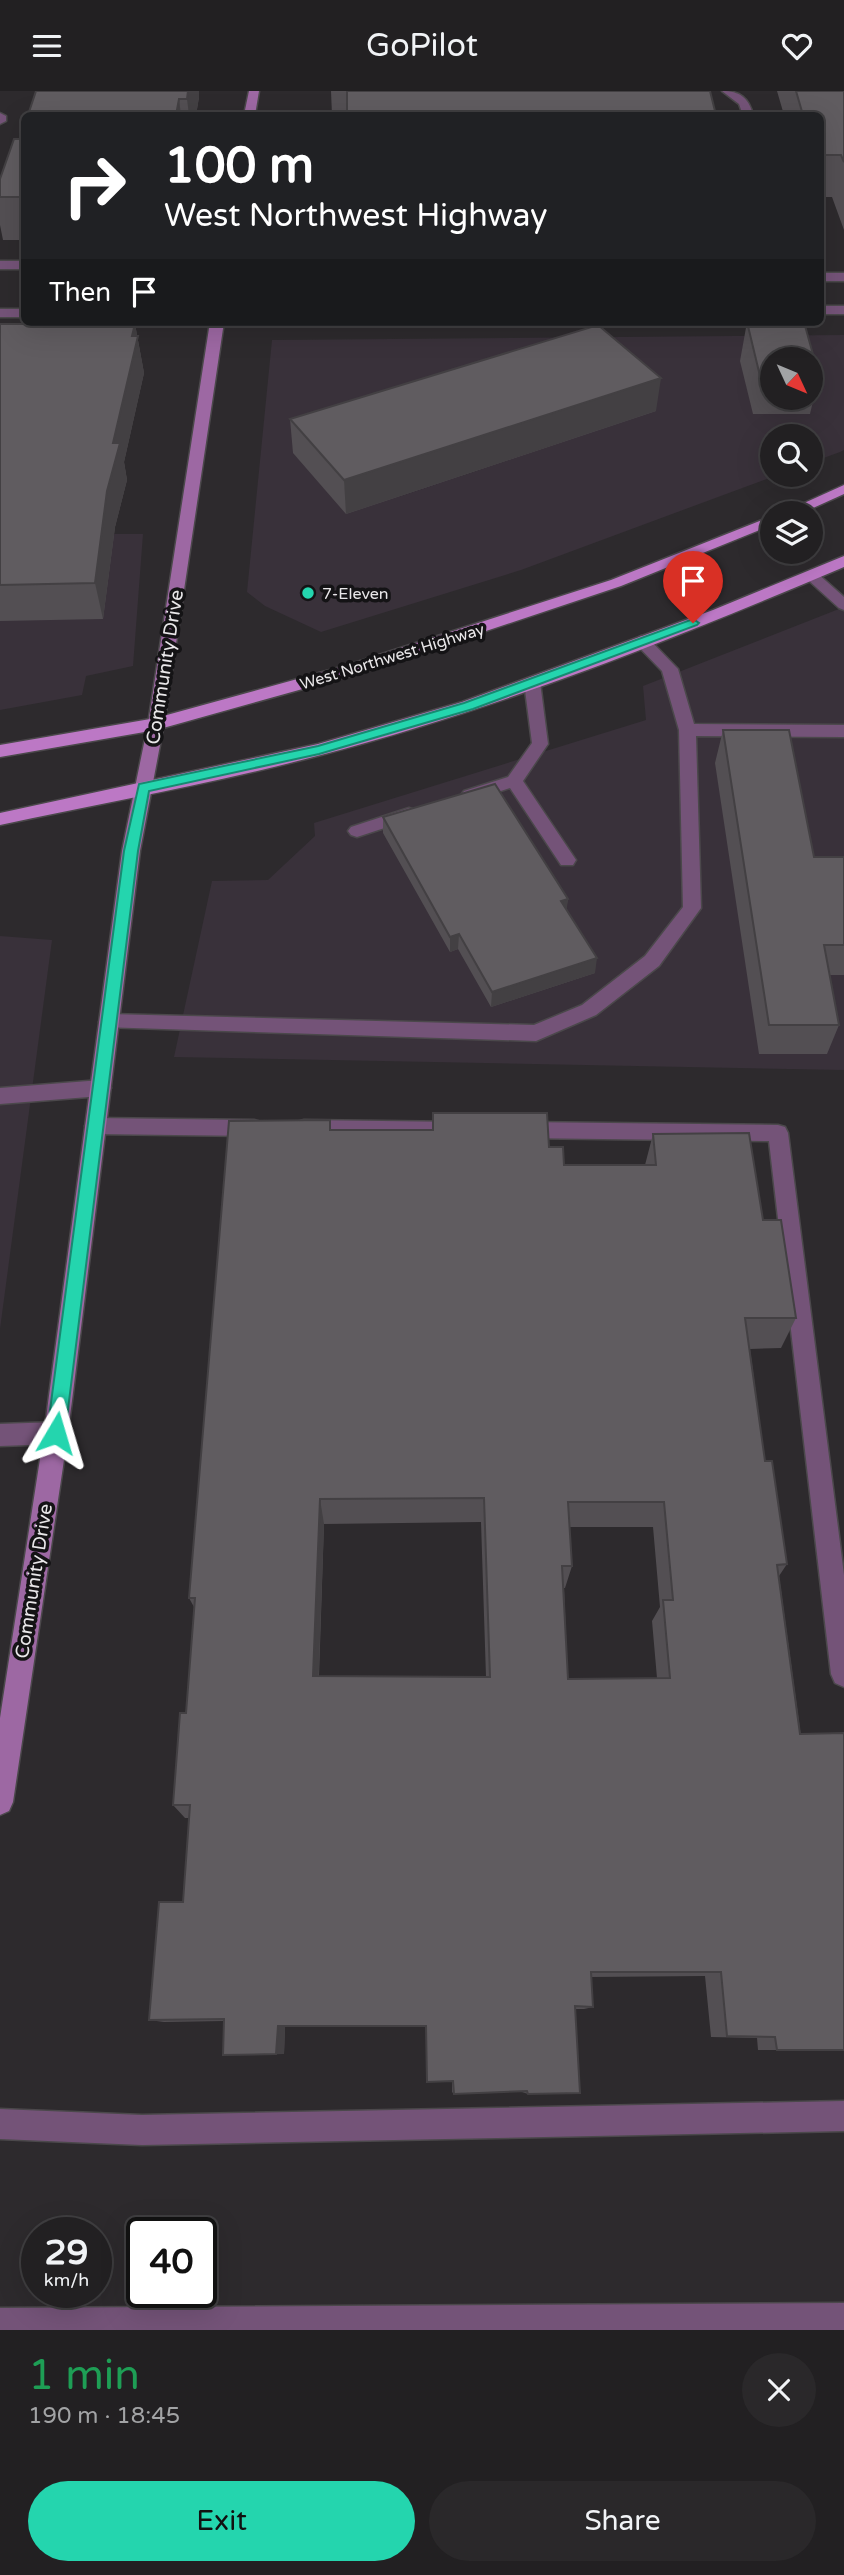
<!DOCTYPE html>
<meta charset="utf-8">
<style>
:root{--surface:#222022;--page:#2a282a;--text:#f1f3f6;--muted:#a2a3a5;--line:#3f3e40;--accent:#24d5ae}
body{margin:0;font-family:"Varela Round",sans-serif;background:var(--page);color:var(--text);height:100vh;display:flex;flex-direction:column;font-size:26px;white-space:nowrap}
*{box-sizing:border-box;margin:0}
p{font-size:23px;color:var(--muted)}
.icon{flex:none;width:38px;height:38px;fill:none;stroke:currentColor;stroke-width:2;stroke-linecap:round;stroke-linejoin:round}
.map{position:relative;height:2239px;overflow:hidden}
.details{display:flex;flex-direction:column;background:var(--surface);flex:1}
.details>*{flex:none}
.banner{position:absolute;left:21px;top:21px;width:803px;height:214px;border-radius:10px;box-shadow:0 7px 28px #0002,0 0 0 2px var(--line);background:#202124;color:#fff;overflow:hidden}
.needle{width:46px;rotate:134deg}
.tools{position:absolute;left:760px;top:256px;display:grid;gap:14px}
.tools a{display:grid;place-items:center;width:63px;height:63px;border-radius:50%;background:var(--surface);box-shadow:0 7px 28px #0002,0 0 0 2px var(--line);font-size:35px}
.speed{position:absolute;left:21px;top:2126px;display:flex;gap:14px;font-size:35px;font-weight:700;text-align:center}
.speed>*{display:grid;place-content:center;width:91px;height:91px;border-radius:50%;background:var(--surface);box-shadow:0 7px 28px #0002,0 0 0 2px var(--line);line-height:1}
.speed small{font-size:18px;font-weight:400}
.speed .limit{border:4px solid #111;border-radius:10px;background:#fff;color:#111}
.pin{position:absolute;display:grid;place-items:center;width:60px;height:60px;color:#fff;margin:-72px -30px;border-radius:50% 50% 50% 0;rotate:-45deg;box-shadow:0 0 7px #0007}
.pin .icon{rotate:45deg}
.me{position:absolute;width:77px;margin:-38px;rotate:7deg;stroke-linejoin:round;filter:drop-shadow(0 0 5px #0008)}
.turn{display:flex;align-items:center;gap:24px;height:147px;padding:0 28px;font-size:32px}
.turn .icon{width:91px;height:91px;stroke-width:2.5}
.turn b{display:block;font-size:49px;line-height:60px}
.then{display:flex;align-items:center;height:66px;padding:0 28px;background:#0003;gap:14px;font-size:26px}
.round{display:grid;place-items:center;flex:none;width:74px;height:74px;border-radius:37px;background:var(--page)}
.overview{display:flex;align-items:center;justify-content:space-between;height:119px;padding:0 28px}
h1{font-size:42px;font-weight:600;line-height:52px;color:#1e9e55}
.button{display:flex;gap:14px;margin-top:auto;padding:14px 28px}
.button a{flex:1;height:80px;border-radius:42px;background:var(--accent);color:#111;font-size:28px;font-weight:600;line-height:80px;text-align:center}
.button a+a{background:var(--page);color:var(--text)}
header{display:flex;justify-content:space-between;align-items:center;height:91px;padding:0 28px;background:var(--surface);font-size:32px;font-weight:600}
.map>svg:first-child{display:block}
</style>
<header><svg class="icon" aria-label="menu" viewBox="0 0 24 24"><path d="M4 6h16M4 12h16M4 18h16"/></svg>GoPilot<svg class="icon" aria-label="heart" viewBox="0 0 24 24"><path d="M12 20l-8-8c-3-5 5-10 8-4 3-6 11-1 8 4z"/></svg></header>
<div class="map">
<svg width="844" height="2239" viewBox="0 0 844 2239">
<rect width="100%" height="100%" fill="#2d2a2d"/>
<g fill="#39313a" fill-rule="evenodd">
<path d="M844,244V359L840,361L810,372V345H772V383H780L521,479L321,541L265,515L247,501L272,249ZM772,268H810V306H772Z"/>
<path d="M0,443H143L133,575L86,585L82,604L0,619Z"/>
<path d="M844,516V979L174,966L212,790L268,789L315,745L314,732L646,629L643,595Z"/>
<path d="M0,845L52,849L0,1238Z"/>
</g>
<g fill="none" stroke-linecap="round" stroke-linejoin="round">
<defs>
<g id="lane">
<path d="M722,0C740,0 749,7 753,24H743L739,13Z"/>
<path d="M0,22L6,25V30L0,33Z"/>
<rect x="0" y="170" width="24" height="8"/>
<rect x="821" y="182" width="23" height="8"/>
<path d="M812,480L817,482L844,506V519L839,517L807,488L804,485Z"/>
<path d="M641,545L647,546L678,578L694,633L844,634V646L696,645L701,817L659,875L596,924L536,950L102,936L99,931L102,926L109,923L534,934L582,914L645,865L683,816L679,639L662,580L633,550Z"/>
<path d="M532,586L540,591L548,653L523,690L576,769L573,774H561L510,697L470,710L461,704L464,700L508,686L532,652L524,591Z"/>
<path d="M409,717L415,719L418,723L415,727L357,746L351,744L348,740L351,736Z"/>
<path d="M101,989L108,991L111,997L108,1003L101,1005L0,1013V997Z"/>
<path d="M95,1027L254,1029L261,1031L264,1037L261,1043L254,1045L95,1043L88,1041L85,1035L88,1029Z"/>
<path d="M304,1029L461,1031L468,1033L471,1039L468,1045L461,1047L304,1045L297,1043L294,1037L297,1031Z"/>
<path d="M521,1031L778,1034L785,1036L788,1042L844,1484V1596L835,1592L831,1583L769,1050L521,1047L514,1045L511,1039L514,1033Z"/>
<path d="M56,1331L64,1334L68,1342L64,1350L56,1353L0,1355V1333Z"/>
<path d="M844,2010V2040L142,2054L0,2048V2018L142,2024Z"/>
<path d="M844,2212V2239H0V2217Z"/>
</g>
<g id="street">
<rect x="821" y="215" width="23" height="8"/>
<rect x="0" y="218" width="24" height="8"/>
</g>
<g id="secondary">
<path d="M249,0H259L255,24H244Z"/>
<path d="M210,231H224L164,633L140,760L68,1342L13,1711L9,1720L0,1724V1627L44,1342L122,760L148,633Z"/>
</g>
<g id="primary">
<path d="M844,394V403L802,422H782Z"/>
<path d="M772,425V434L621,495L360,582L156,639L0,666V654L156,627L348,574L611,489Z"/>
<path d="M844,465V476C674,548 500,617 321,664C216,692 106,711 0,734V722L318,653L462,611L713,519Z"/>
</g>
</defs>
<use href="#lane" stroke="#4b484b" stroke-width="3"/>
<use href="#street" stroke="#4b484b" stroke-width="3"/>
<use href="#secondary" stroke="#4b484b" stroke-width="3"/>
<use href="#primary" stroke="#4b484b" stroke-width="3"/>
<use href="#lane" fill="#745378" fill-rule="evenodd"/>
<use href="#street" fill="#745378" fill-rule="evenodd"/>
<use href="#secondary" fill="#9d68a3" fill-rule="evenodd"/>
<use href="#primary" fill="#bc78c5" fill-rule="evenodd"/>
</g>
<g fill="#534f53" fill-rule="evenodd">
<path d="M36,0H199V6L196,24H28Z"/>
<path d="M331,0H710L716,24H332Z"/>
<path d="M777,0H844V139L832,106H821V24H784Z"/>
<path d="M24,35V149H3L0,134V88L20,48Z"/>
<path d="M747,231H804L819,285L810,323H753L740,270ZM772,268H810V306H772Z"/>
<path d="M0,233H135L144,282L124,371L127,389L115,436L103,528L0,530Z"/>
<path d="M656,320L346,423L293,362L290,328Z"/>
<path d="M723,639L814,766H844V884H830L839,934L827,963H759L715,672Z"/>
<path d="M383,726L568,808L566,818L595,882L491,916L458,858L450,861L383,742Z"/>
<path d="M330,1029L331,1039L549,1056L564,1074H645L653,1043L763,1129L796,1227L781,1257L750,1258L765,1370L787,1473L779,1485L844,1959H758L757,1947L711,1946L705,1885L591,1886L593,1916L584,1918H575L528,2003L522,2001V2000L454,2003L452,2001V1990L426,1936H285L284,1963L223,1964L224,1930L164,1931L149,1929L183,1811L189,1727H185L173,1714L186,1622L194,1516L189,1507ZM481,1431L486,1586L319,1585L324,1433ZM569,1436H653L660,1516L652,1530L657,1587L568,1588L564,1497H565L572,1475Z"/>
</g>
<g fill="#434043">
<path d="M188,0H199V6L196,24H189L187,8Z"/>
<path d="M179,8L181,24H176Z"/>
<path d="M135,233L144,282L124,371L127,389L115,436L103,528L95,492L113,352Z"/>
<path d="M661,287L656,320L346,423L344,389Z"/>
<path d="M568,808L566,824L561,810Z"/>
<path d="M459,843L458,858L450,861V846Z"/>
<path d="M597,867L595,882L491,916L492,901Z"/>
<path d="M320,1408L324,1433L318,1603L313,1585Z"/>
<path d="M278,1935L285,1936L284,1963H276Z"/>
</g>
<g fill="#605c60" stroke="#434043" stroke-width="2" fill-rule="evenodd">
<path d="M36,0H188L187,8H179L176,24H28Z"/>
<path d="M347,0H710L716,24H347Z"/>
<path d="M796,0H844V71L841,64H821V24H803Z"/>
<path d="M24,35V106H0V88L14,48H20Z"/>
<path d="M747,231H804L819,285H810V268H772V285H760Z"/>
<path d="M0,233H135L132,245H138L113,352H120L107,400L95,492L0,494Z"/>
<path d="M598,234L661,287L344,389L290,328Z"/>
<path d="M723,639H789L814,766H844V854H824L839,934H769Z"/>
<path d="M495,693L568,808L561,810L597,867L492,901L459,843L450,846L383,726Z"/>
<path d="M433,1022H547L549,1056H563L564,1074H656L653,1043L749,1042L763,1129H781L796,1227H745L765,1370H772L787,1473L777,1474L800,1643L844,1642V1959H777L775,1946L727,1945L721,1881H591L593,1916L575,1915L580,2002L528,2003L527,2000L454,2003L453,1990L427,1991L426,1935H278L276,1963L223,1964L224,1928L149,1929L159,1811H183L190,1714H173L180,1622H186L195,1507H189L229,1030L330,1029V1039H433ZM484,1407L490,1586L313,1585L320,1408ZM568,1411H664L673,1509H663L670,1587L568,1588L562,1475H572Z"/>
</g>
<path fill="#24d5ae" stroke="#178a71" stroke-width="2" d="M693,528L699,532L697,534L473,618L319,663L149,700L138,760L65,1342L62,1348L56,1350L50,1348L47,1342L124,760L139,693L318,655L464,612Z"/>
<circle fill="#24d5ae" stroke="#141315" stroke-width="2.5" cx="308" cy="502" r="7"/>
<g text-anchor="middle" stroke-width="7" stroke-linejoin="round" paint-order="stroke">
<g font-size="16" fill="#e9e7e9" stroke="#141315" text-anchor="start">
<text x="322" y="508">7-Eleven</text>
</g>
<g font-size="16" fill="#e9e7e9" stroke="#141315">
<text transform="translate(392 565) rotate(-17)" y="6">West Northwest Highway</text>
</g>
<g font-size="19" fill="#e9e7e9" stroke="#141315">
<text transform="translate(164 576) rotate(-81)" y="7">Community Drive</text>
<text transform="translate(33 1490) rotate(-81)" y="7">Community Drive</text>
</g>
</g>
</svg>
<div class="tools">
<a><svg class="needle" viewBox="-14 -14 28 28"><path d="M0-13l5 13h-10z" fill="#e53935"/><path d="M0 13l5-13h-10z" fill="#a2a3a5"/></svg></a>
<a><svg class="icon" aria-label="search" viewBox="0 0 24 24"><circle cx="10" cy="10" r="6"/><path d="M15 15l6 6"/></svg></a>
<a><svg class="icon" aria-label="layers" viewBox="0 0 24 24"><path d="M12 4l9 5-9 5-9-5zM3 14l9 5 9-5"/></svg></a>
</div>
<div class="speed"><div>29<small>km/h</small></div><div class="limit">40</div></div>
<div class="pin" style="left:693px;top:532px;background:#d93025"><svg class="icon" aria-label="arrive" viewBox="0 0 24 24"><path d="M6 21V4h12l-3 4 3 4H6"/></svg></div>
<svg class="me" style="left:56px;top:1342px" viewBox="-20 -20 40 40"><path d="M0-17L14 15 0 8-14 15z" fill="#24d5ae" stroke="#fff" stroke-width="4"/></svg>
<div class="banner">
<div class="turn"><svg class="icon" aria-label="right" viewBox="0 0 24 24"><path d="M7 20v-9h11M14 6l5 5-5 5"/></svg><div><b>100 m</b>West Northwest Highway</div></div>
<div class="then">Then<svg class="icon" aria-label="arrive" viewBox="0 0 24 24"><path d="M6 21V4h12l-3 4 3 4H6"/></svg></div>
</div>
</div>
<section class="details">
<div class="overview"><div><h1>1 min</h1><p>190 m · 18:45</p></div><a class="round"><svg class="icon" aria-label="close" viewBox="0 0 24 24"><path d="M6 6l12 12M18 6L6 18"/></svg></a></div>
<div class="button"><a>Exit</a><a>Share</a></div>
</section>
